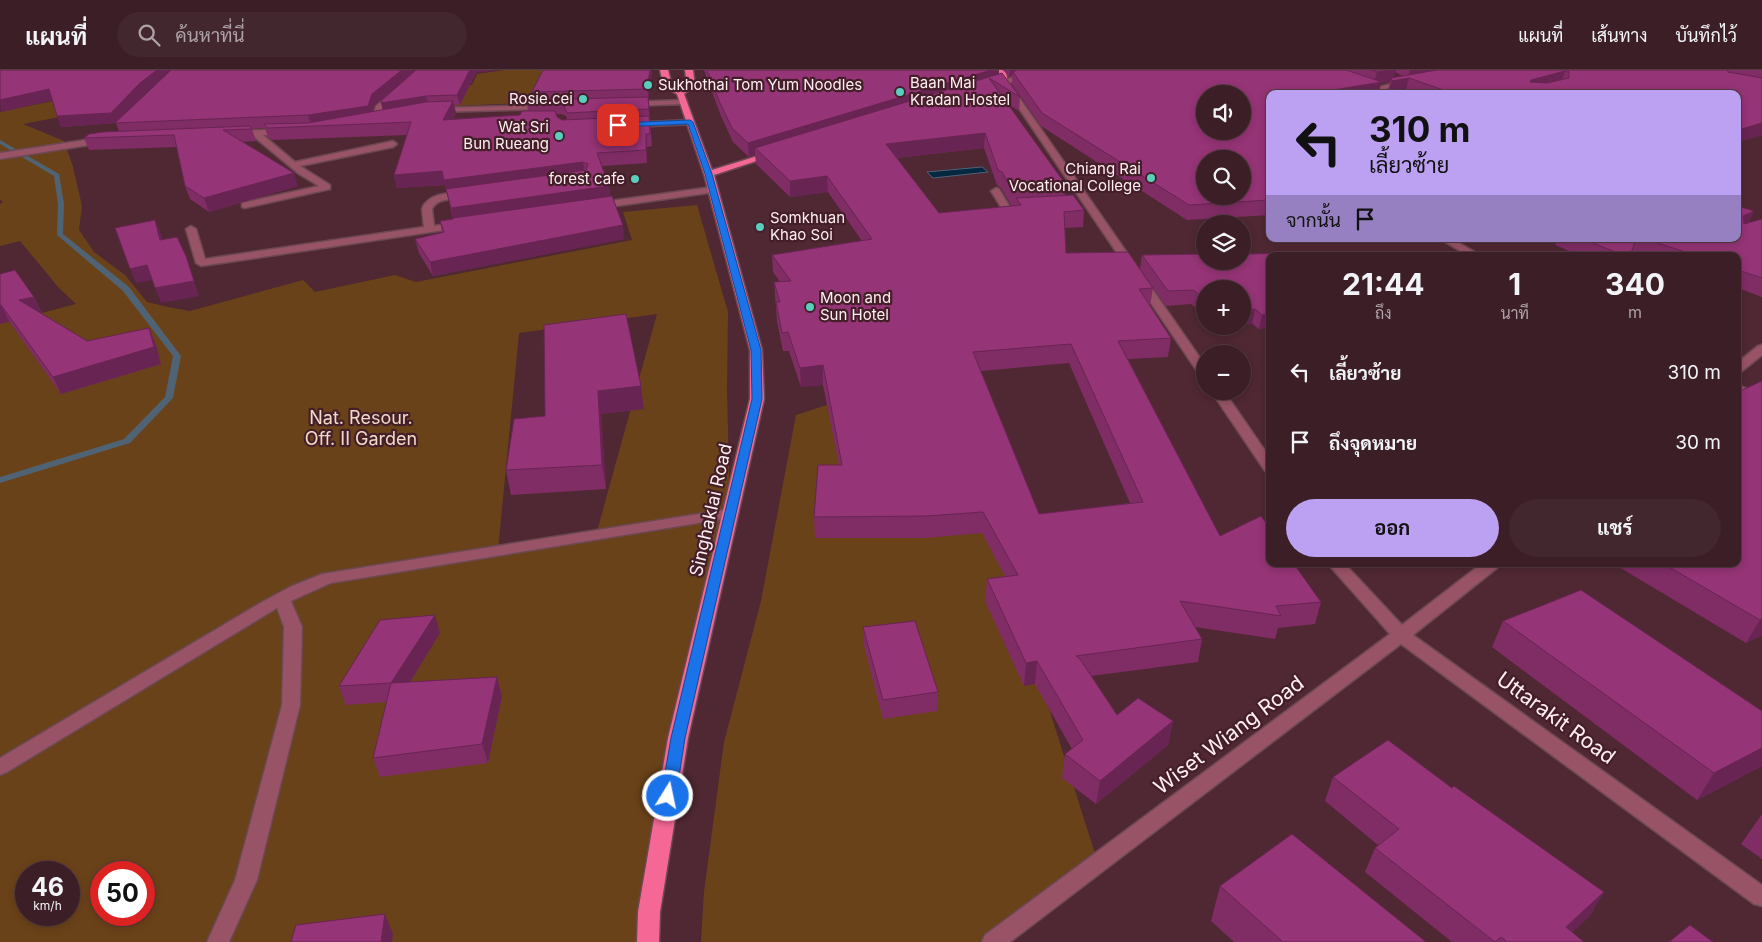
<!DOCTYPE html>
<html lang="th">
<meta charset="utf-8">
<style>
:root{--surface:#3b1e26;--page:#42272e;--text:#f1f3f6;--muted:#aca2a7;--line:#543c43;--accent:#bca0f2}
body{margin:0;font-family:Inter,Sarabun,sans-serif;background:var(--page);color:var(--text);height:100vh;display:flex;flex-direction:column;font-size:19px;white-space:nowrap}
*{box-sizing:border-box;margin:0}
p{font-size:16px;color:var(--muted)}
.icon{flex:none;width:28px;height:28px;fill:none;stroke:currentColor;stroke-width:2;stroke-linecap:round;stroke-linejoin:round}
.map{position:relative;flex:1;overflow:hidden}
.sheet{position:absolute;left:1266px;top:182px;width:475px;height:315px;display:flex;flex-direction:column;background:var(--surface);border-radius:10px;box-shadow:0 2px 8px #0003,0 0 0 1px var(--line)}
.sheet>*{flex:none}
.top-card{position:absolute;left:1266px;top:20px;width:475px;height:152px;border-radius:10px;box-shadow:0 2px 8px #0003,0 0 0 1px var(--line);background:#bca0f2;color:#111;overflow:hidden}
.controls{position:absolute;left:1196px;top:15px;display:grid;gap:10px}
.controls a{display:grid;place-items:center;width:55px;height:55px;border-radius:50%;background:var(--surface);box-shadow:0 2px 8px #0003,0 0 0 1px var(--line);font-size:25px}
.speed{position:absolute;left:15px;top:791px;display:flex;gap:10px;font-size:25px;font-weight:700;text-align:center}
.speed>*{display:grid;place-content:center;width:65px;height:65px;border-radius:50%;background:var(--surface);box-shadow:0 2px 8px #0003,0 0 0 1px var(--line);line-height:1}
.speed small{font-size:12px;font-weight:400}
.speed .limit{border:8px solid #d22;background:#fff;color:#111}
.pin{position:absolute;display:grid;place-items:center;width:42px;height:42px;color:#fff;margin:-21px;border-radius:10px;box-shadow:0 2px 8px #0006}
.me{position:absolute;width:55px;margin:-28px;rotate:10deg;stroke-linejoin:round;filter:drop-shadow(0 0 4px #0008)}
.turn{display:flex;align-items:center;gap:18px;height:105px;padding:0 20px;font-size:22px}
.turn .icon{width:65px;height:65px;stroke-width:2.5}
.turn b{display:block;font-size:35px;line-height:42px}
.then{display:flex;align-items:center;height:48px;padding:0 20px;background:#0003;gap:10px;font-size:19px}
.eta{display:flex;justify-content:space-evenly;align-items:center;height:85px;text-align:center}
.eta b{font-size:30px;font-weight:700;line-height:35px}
.cta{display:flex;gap:10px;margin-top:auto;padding:10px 20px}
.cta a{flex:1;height:58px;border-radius:30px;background:var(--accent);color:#111;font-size:20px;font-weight:700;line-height:58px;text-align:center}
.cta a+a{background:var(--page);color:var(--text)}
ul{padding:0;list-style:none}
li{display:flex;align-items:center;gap:15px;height:70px;padding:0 20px}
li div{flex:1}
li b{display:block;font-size:19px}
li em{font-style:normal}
header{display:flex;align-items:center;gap:30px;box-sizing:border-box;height:70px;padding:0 25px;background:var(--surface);border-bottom:1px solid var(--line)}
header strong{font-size:24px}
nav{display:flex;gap:28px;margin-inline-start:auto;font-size:18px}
.search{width:350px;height:45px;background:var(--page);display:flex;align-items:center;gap:12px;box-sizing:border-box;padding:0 18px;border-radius:28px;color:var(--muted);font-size:19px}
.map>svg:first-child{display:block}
</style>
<header>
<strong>แผนที่</strong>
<div class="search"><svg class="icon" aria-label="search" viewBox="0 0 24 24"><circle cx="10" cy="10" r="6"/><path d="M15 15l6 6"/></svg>ค้นหาที่นี่</div>
<nav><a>แผนที่</a><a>เส้นทาง</a><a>บันทึกไว้</a></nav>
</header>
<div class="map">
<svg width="1762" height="872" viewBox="0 0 1762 872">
<rect width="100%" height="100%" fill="#4f2833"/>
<g fill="#6a4219" fill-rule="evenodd">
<path d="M504,0H564L545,32L390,39L432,17L472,15L477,4Z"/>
<path d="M72,27L70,45L23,54L64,71L73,97L82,136L79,160L94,182L125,205L147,232L168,237L190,241L303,210L315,222L395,205L416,212L632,170L623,142L697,135L728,242L727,319L730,444L648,872H0V254L76,234L59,218L20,171L0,176V134L3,132L0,129V42ZM657,244L596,465L498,480L519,263ZM26,802H69V845H26ZM101,802H144V845H101Z"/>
<path d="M827,335L903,413L917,468L993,462L1098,793L993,872H701L704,822L724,672L761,531L796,345Z"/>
</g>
<path fill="#032840" stroke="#4f6375" d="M982,97L988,102L933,108L927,102Z"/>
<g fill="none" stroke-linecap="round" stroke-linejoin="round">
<path fill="#4f6375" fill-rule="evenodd" d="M0,70L59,104L64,134L63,164L129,217L181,286L173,328L130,373L0,413V407L124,369L165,327L173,286L123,221L57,165L58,134L54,106L0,74Z"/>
<defs>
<g id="minor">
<path d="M419,0H427L383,39L379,51H373L372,49L376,36Z"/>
<path d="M1030,0H1041L1009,13L1205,295V308L1199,304L1001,12Z"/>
<path d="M1409,10L1413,12L1412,14L1373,21L1369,19Z"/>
<path d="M683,30L687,32L686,34L628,36L624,34L628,32Z"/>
<path d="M548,35H551V39L436,42L432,40L436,38Z"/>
<path d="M690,50H693V54L629,57L625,55L629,53Z"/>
<path d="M287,59L291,62L290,64L263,65L295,92L393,71L397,74L393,77L300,96L330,115V119L245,138L242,137V133L319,116L299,104L253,66L235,67L231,64L235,61Z"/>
<path d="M105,67L108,68V72L0,89V83Z"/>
<path d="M712,117L717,120L715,122L595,139L590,136L595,133Z"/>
<path d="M996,118L999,119L1010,137L1024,136L1029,139L1024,142H1004L991,121Z"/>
<path d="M467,122L470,123V127C458,130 438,126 432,139L434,156L461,152L466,155L465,157L201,196L196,193L186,159L191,156L196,159L205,189L424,157L422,139C428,122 452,123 467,122Z"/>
<path d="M1440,169H1452L1482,186H1469Z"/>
<path d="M1762,275V285L1742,301L1738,302V292L1758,276Z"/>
<path d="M1738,315L1762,325V334L1738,324Z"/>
<path d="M1211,321H1224L1270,388V402L1265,401Z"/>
<path d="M730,439L735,441L738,444L735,447L331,513L291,531L302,557L300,635L257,810L229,872H207L235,810L282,635L284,557L277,538L7,702L0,705V688L262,532L292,516L322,504Z"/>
<path d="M1328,494H1345L1402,555L1481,494H1499L1497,498L1413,565L1762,815V836L1754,834L1401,574L1010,872H982L985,865L1390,564Z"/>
</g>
<g id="major">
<path d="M660,0H668L672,16L680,20L687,15L685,0H693L695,16L684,24L712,100L774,81L778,84L714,105L762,280L764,329L688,668L660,842L659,872H637L638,842L668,668L750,329V280L704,104L677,24L664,17Z"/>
<path d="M993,0H1002L1006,2L1008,14L989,18V14L1001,11L1000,5Z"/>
</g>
</defs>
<use href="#minor" stroke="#6b4852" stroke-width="3"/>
<use href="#major" stroke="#6b4852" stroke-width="3"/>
<use href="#minor" fill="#985366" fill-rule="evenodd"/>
<use href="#major" fill="#f56895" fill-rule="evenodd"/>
</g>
<g fill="#802d65" fill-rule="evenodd">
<path d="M0,0L476,3L460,35H454L456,43L453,49L520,45L528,41L527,34L534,30L532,22L652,0L648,29L652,76L647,77V93L602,96L609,116L610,126L624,169L433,206L419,183L415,169L442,163L440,151L453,149L445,115L397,118L394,105L407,65L272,70L268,67L265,58L252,59L256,71L242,72L298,116L209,142L190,129L185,116L177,77L89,80L84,68L119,61L116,53L61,57L52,30L1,42ZM163,8L118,50L144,24ZM400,14L381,33L383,40L372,42L375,35ZM556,44H561L566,46L567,50H562L557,47Z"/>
<path d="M704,0H999V4L1020,27L1019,41L1008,34L1066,115L1065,125L1084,140L1083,157L1065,158L1066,183L1153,218L1150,236L1171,268L1168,287L1128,289L1220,466L1321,532L1315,554L1278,558L1275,569L1195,557L1202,569L1198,592L1091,606L1117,645L1173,651L1168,675L1096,734L1062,708L1065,684L1072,679L1035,614L1024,616L985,531L987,509L1005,506L982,463L925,468H815L814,447L839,395L823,315L801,317L789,281H783L777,251L774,212H780L773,202L772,185L862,171L828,122L790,127L756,94L755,85L749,87L733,72L721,46ZM984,78L997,115L1001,118L1011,135H1016V136L939,143L897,88ZM1069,293L1130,433L1039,444L981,301Z"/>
<path d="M1003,0H1762V65L1738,72V24H1417L1406,20L1388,23V20L1390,12L1270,24V145L1187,150L1041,56L1012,14V5L1009,7ZM1395,2L1402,6L1394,7Z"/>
<path d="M1754,141L1748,153L1762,149V227L1738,218V186H1644L1631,182L1630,186H1581L1555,175L1557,172L1549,169H1738Z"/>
<path d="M1142,185L1270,186V257L1259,259L1205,219V245L1191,234L1166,236L1140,199Z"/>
<path d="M0,204L34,227L42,243H41L87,271L149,258L156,275L161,294L61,324L9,251L0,254Z"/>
<path d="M1762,311V565L1746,573L1614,494H1738V322Z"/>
<path d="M644,339L601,344L606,419L511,425L506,400L514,349Z"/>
<path d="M1503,551L1762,641V696L1697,730L1492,577Z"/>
<path d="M863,557L938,622L937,641L883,649L864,576Z"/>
<path d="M440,563L410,612L497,607L502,626L488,693L380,707L373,688L387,632L346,635L339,616Z"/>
<path d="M1333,707L1590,846L1572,862L1584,872H1452L1365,802L1375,778L1378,775L1325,731Z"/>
<path d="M1762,745V789L1741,774L1760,747Z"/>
<path d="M1220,816L1426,872H1234L1211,851Z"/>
</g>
<g fill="#682453">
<path d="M157,0H173L144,24L115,53L61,57L57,46L140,13Z"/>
<path d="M402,0H417L375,35L371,46L311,56L308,45L372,24Z"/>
<path d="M470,0H499L476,3L460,35L457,25Z"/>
<path d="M650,0H652L649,29L647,19Z"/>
<path d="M991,0H999V10L989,8L755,78V85L749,87L748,73Z"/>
<path d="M1010,0H1025L1013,2L1012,5L1009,7Z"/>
<path d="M1389,0H1396L1393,10L1408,8L1410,0H1457L1409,8L1406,20L1388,23L1392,11L1391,8L1390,12L1381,13L1379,24H1309L1374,13L1377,2Z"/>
<path d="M1565,1L1561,13L1528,22L1530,12L1531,10Z"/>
<path d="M49,19L53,30L1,42L0,30Z"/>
<path d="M426,26L429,36L384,44L381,33Z"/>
<path d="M453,31L456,43L446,62L443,50Z"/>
<path d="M1762,53V65L1738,72V60Z"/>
<path d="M985,63L984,78L886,89V74Z"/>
<path d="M646,64L647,77V93L646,80Z"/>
<path d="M583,92L585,105L447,124L444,110Z"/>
<path d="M442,101L445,115L397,118L394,105Z"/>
<path d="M294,103L298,116L209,142L204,128Z"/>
<path d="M827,106L828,122L790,127V111Z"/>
<path d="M609,116L611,130L454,152L451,138Z"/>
<path d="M1754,141L1747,157L1738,160L1743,146Z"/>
<path d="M155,150L161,164L165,184L160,170Z"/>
<path d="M623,155L624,169L433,206L430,192Z"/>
<path d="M186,186L199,226L161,233L155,218Z"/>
<path d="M147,195L153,210L136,213L130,199Z"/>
<path d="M34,227L42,243L27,247L19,230Z"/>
<path d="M0,235H1L9,251L0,254Z"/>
<path d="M1255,239L1252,254L1242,255V241Z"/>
<path d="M1270,243V257L1259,259L1262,245Z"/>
<path d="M1223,256H1238L1222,259Z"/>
<path d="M149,258L156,275L161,294L61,324L53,307Z"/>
<path d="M823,295V315L801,317L800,298Z"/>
<path d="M641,316L644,339L601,344L606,419L602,395L598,321Z"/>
<path d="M435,545L440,563L398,632L391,613Z"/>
<path d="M1762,548V565L1746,573L1760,550Z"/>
<path d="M1037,591L1035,614L1024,616L1026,593Z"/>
<path d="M497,607L502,626L488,693L482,674Z"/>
<path d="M1173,651L1168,675L1096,734L1100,711Z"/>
<path d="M1762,678V696L1697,730L1714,703Z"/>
<path d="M1604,822L1590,846L1562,872L1566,857Z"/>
<path d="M385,844L393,864L392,872H381Z"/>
</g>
<g fill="#953476" stroke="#682453" fill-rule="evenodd">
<path d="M0,0H157L140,13L111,43L57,46L49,19L0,30Z"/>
<path d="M171,0H402L372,24L368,36L308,45L115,53Z"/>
<path d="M416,0H470L457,25L426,26L381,33L382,30Z"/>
<path d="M543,0H650L647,19L532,22Z"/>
<path d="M707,0H991L748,73L732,58L720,33Z"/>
<path d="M1017,0H1346L1382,12L1309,24H1270V130L1189,135L1042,43L1013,2ZM1205,24H1242V61H1205ZM1205,89H1242V126H1205Z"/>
<path d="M1372,0H1389L1377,2Z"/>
<path d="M1437,0H1727L1728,2L1762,8V53L1738,60V24H1455L1409,8L1392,11L1391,8ZM1565,1H1569V8L1547,13L1530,12L1531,10Z"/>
<path d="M1002,3L1020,27L989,8L1066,115L1012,119L1002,102L998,100L985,63L886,74L939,143L1021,135L1016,128L1073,125L1084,140L1064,142L1066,183L1128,182L1153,218L1139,219L1171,268L1118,271L1220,466L1261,446L1270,459V494H1294L1321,532L1276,536L1281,546L1180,531L1202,569L1076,586L1080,589L1117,645L1138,628L1173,651L1100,711L1065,684L1083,670L1037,591L1026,593L987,509L1018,505L983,442L926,446L814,447L818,395H842L823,295L800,298L788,262L782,263L776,232H780L774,212L791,211L772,185L872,169L827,106L790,111L755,78ZM1071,274L1143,432L1039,444L973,282Z"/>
<path d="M648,27L649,39L567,43L564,36L559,34H527L529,30Z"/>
<path d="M453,31L443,50L520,45L522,41H555L557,47L562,50L649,46L650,64H646V80L597,83L609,116L451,138L446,119L586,100L588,94L583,92L444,110L442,101L394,105L411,52L268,58L264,54L308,53L426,32Z"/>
<path d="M249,56L252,59L223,60L294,103L204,128L185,116L174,65L84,68L89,64L103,62Z"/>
<path d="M612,126L623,155L430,192L415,169L444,162L440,151L453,149V148Z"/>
<path d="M1738,136L1754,141L1743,146L1744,154L1762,149V208L1738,200V186H1698L1645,169H1738Z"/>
<path d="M155,150L160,170L177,167L186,186L194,211L155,218L147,195L130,199L115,158Z"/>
<path d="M1583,169H1636L1630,186H1625Z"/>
<path d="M1311,183L1315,186H1270V243L1262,245L1255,239L1242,241V219H1205V229L1193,220L1168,221L1142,185L1205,184V191H1242V184Z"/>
<path d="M15,200L34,227L19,230L87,271L149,258L154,277L53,307L1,235H0V204Z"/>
<path d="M626,244L641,316L598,321L602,395L506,400L514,349L545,346L544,255Z"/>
<path d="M1762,311V548L1760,550L1664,494H1738V330L1742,328L1738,326V322Z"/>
<path d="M1581,520L1762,641V678L1714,703L1503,551Z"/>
<path d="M435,545L391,613L339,616L380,550Z"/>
<path d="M915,551L938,622L883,630L863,557Z"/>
<path d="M497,607L482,674L373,688L391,613Z"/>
<path d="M1388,670L1452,718L1454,716L1604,822L1566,857L1584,872H1507L1501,867L1495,872L1375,778L1399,759L1333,707Z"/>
<path d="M1292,764L1426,872H1283L1220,816Z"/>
<path d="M385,844L381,872H291L296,855Z"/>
<path d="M1690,855L1713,872H1669Z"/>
</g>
<path fill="#1a73e8" stroke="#114b97" d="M690,50L693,52L712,104L761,280L762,329L685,668L676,726L674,731L668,732L663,731L661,726L671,668L752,329L751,280L705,104L688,54L618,57L615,55L618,53Z"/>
<g fill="#5acebd" stroke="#441e29" stroke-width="2">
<circle cx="648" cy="15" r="5"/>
<circle cx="900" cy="22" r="5"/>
<circle cx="583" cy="29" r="5"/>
<circle cx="559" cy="66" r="5"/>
<circle cx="1151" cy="108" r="5"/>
<circle cx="635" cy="109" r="5"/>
<circle cx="760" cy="157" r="5"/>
<circle cx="810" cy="237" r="5"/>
</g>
<g text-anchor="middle" stroke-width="4.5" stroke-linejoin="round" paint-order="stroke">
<g font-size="15" fill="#ffeef2" stroke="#441e29" text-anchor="start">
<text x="910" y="18">Baan Mai<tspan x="910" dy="17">Kradan Hostel</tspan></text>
<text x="658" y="20">Sukhothai Tom Yum Noodles</text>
<text x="573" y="34" text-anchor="end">Rosie.cei</text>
<text x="549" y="62" text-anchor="end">Wat Sri<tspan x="549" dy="17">Bun Rueang</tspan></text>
<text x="1141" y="104" text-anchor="end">Chiang Rai<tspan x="1141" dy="17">Vocational College</tspan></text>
<text x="625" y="114" text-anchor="end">forest cafe</text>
<text x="770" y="153">Somkhuan<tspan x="770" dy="17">Khao Soi</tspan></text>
<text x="820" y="233">Moon and<tspan x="820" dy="17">Sun Hotel</tspan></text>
</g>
<g font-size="18" fill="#f1dbc7" stroke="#441e29">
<text x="361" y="354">Nat. Resour.<tspan x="361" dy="21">Off. II Garden</tspan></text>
</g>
<g font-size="18" fill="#ffeef2" stroke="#441e29">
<text transform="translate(711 440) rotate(-77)" y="6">Singhaklai Road</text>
</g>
<g font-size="21" fill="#ffeef2" stroke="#441e29">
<text transform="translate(1556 648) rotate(36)" y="7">Uttarakit Road</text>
<text transform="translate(1229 665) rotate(-37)" y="7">Wiset Wiang Road</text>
</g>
</g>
</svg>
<div class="controls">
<a><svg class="icon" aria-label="sound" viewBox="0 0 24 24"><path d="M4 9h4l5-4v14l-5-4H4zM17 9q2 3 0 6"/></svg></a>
<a><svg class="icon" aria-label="search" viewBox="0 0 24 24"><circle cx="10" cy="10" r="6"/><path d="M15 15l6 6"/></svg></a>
<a><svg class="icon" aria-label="layers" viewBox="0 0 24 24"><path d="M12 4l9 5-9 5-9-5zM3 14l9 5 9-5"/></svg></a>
<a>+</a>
<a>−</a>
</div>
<div class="speed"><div>46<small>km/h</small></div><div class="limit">50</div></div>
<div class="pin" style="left:618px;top:55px;background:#d93025"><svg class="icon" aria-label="arrive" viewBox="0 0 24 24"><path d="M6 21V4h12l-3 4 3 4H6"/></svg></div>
<svg class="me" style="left:668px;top:726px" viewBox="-20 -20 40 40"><circle r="17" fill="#1a73e8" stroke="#fff" stroke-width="3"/><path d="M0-11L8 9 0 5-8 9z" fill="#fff"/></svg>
<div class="top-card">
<div class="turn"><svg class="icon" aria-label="left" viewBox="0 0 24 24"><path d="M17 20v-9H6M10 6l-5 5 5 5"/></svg><div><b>310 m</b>เลี้ยวซ้าย</div></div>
<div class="then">จากนั้น<svg class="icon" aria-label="arrive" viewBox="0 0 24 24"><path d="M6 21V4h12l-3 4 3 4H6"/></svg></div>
</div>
<section class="sheet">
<div class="eta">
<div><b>21:44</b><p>ถึง</p></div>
<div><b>1</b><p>นาที</p></div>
<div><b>340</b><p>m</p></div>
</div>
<ul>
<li><svg class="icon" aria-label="left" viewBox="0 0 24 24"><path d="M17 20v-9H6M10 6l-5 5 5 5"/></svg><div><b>เลี้ยวซ้าย</b></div><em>310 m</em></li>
<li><svg class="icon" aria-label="arrive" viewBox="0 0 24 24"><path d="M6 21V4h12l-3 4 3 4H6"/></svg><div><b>ถึงจุดหมาย</b></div><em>30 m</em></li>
</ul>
<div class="cta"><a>ออก</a><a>แชร์</a></div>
</section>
</div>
